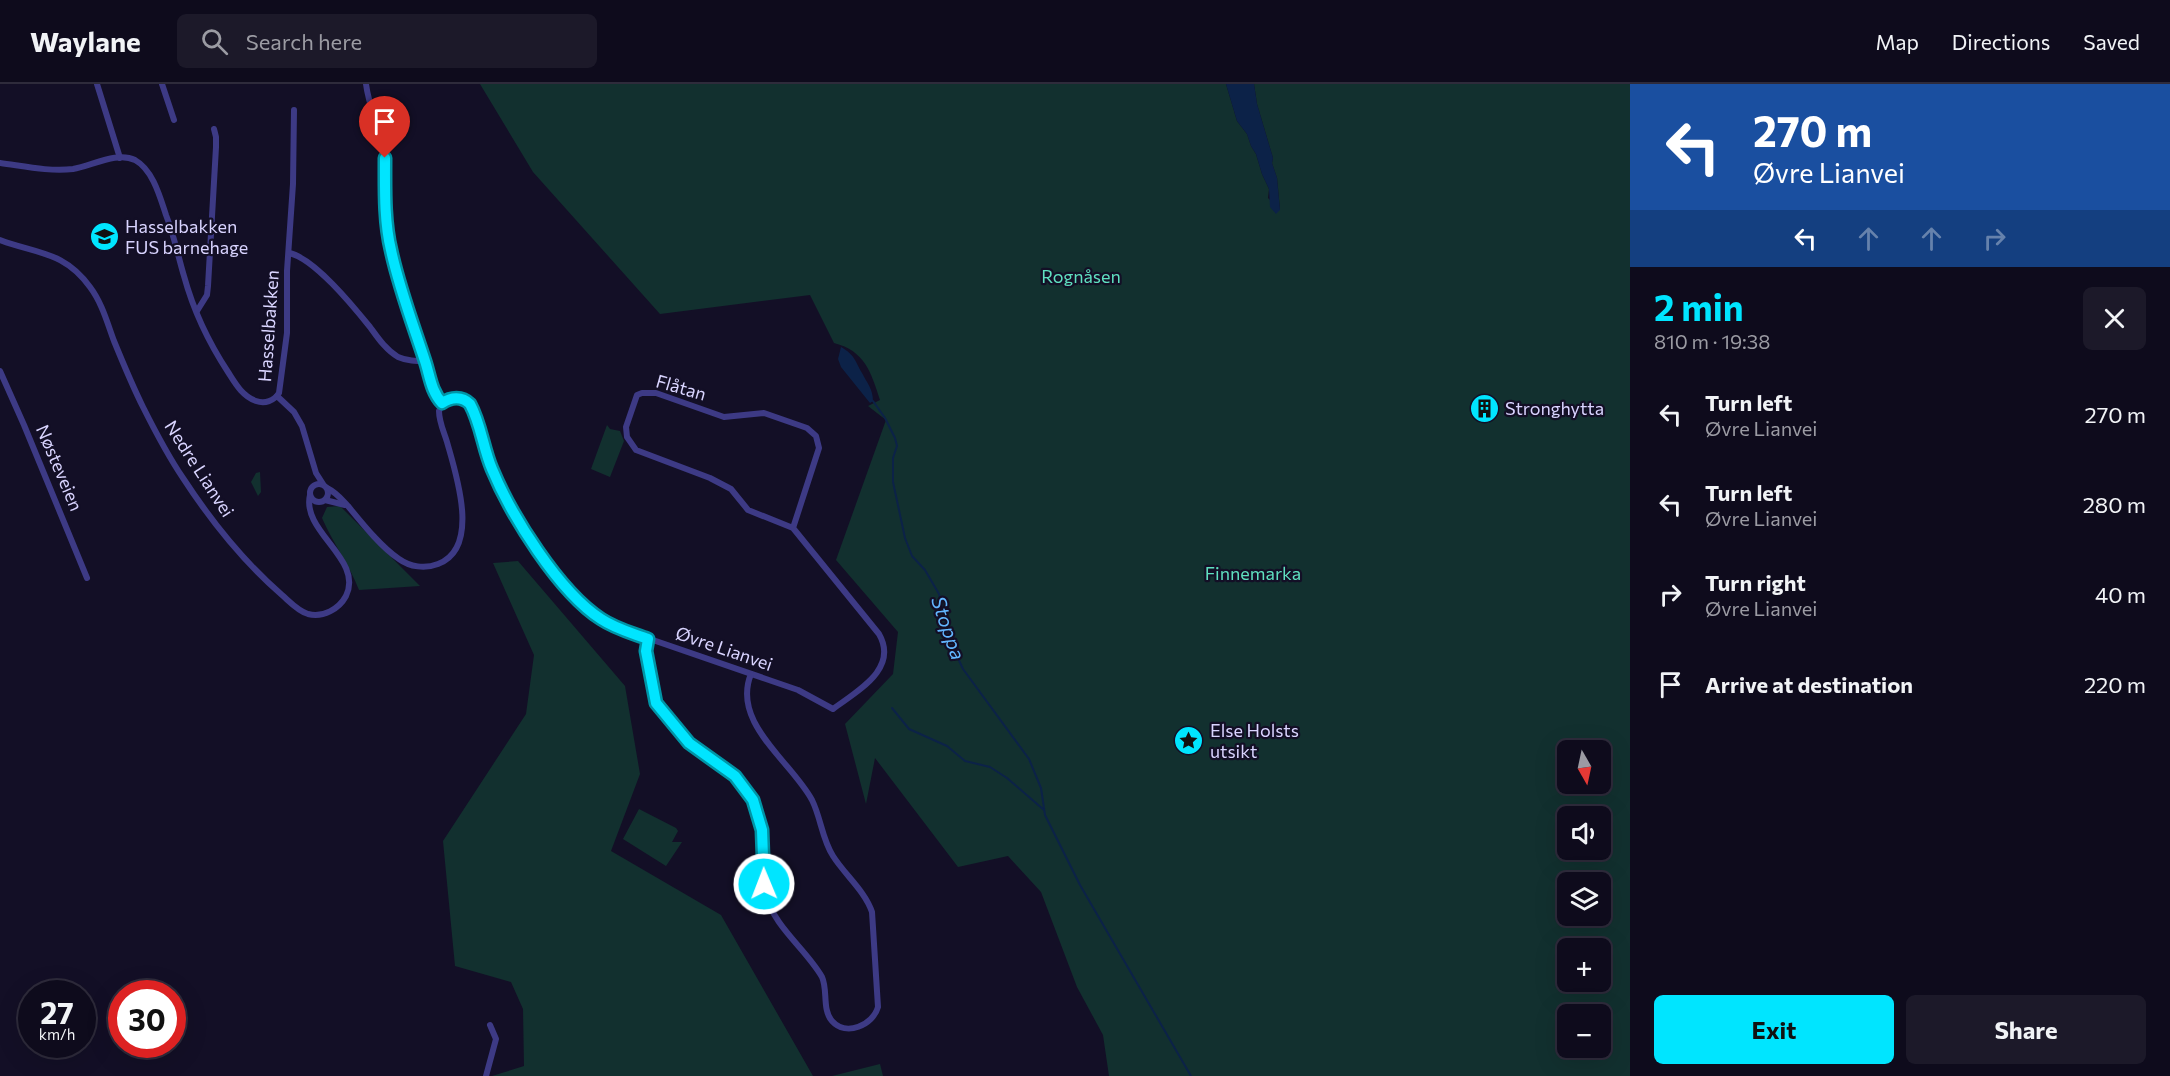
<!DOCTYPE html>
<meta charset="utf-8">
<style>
:root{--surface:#0e0b1c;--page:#1c1929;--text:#f1f3f6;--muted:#9b9ba3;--line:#2e2b3b;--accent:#00e5ff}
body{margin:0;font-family:Commissioner,sans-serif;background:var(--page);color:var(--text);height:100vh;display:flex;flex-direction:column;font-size:22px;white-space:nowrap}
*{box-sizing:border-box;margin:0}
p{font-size:20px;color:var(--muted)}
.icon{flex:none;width:33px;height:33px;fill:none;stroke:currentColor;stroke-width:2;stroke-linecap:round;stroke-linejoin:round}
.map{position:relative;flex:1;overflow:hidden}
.details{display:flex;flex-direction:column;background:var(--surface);width:540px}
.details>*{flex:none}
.top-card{background:#1a4fa0;color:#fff;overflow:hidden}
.needle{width:39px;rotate:171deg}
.fabs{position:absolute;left:1557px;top:656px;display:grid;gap:12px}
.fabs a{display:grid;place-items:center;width:54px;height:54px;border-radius:9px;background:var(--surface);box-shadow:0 6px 24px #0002,0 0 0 2px var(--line);font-size:30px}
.speed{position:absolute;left:18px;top:896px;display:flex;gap:12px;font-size:30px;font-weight:700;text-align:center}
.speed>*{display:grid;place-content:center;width:78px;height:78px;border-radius:50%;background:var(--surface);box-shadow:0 6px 24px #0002,0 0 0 2px var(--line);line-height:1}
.speed small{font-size:15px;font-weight:400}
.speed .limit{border:9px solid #d22;background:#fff;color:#111}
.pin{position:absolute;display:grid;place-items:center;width:51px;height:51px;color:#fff;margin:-62px -26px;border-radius:50% 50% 50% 0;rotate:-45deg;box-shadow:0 0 6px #0007}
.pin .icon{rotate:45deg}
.me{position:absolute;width:66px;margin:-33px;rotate:359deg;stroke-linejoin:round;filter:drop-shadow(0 0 4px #0008)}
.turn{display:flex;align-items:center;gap:21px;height:126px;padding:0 24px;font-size:27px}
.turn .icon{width:78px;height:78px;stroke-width:2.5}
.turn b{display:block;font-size:42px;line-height:51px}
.lanes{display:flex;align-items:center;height:57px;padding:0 24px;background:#0003;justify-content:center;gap:30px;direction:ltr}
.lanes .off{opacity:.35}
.round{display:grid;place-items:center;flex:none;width:63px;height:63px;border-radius:9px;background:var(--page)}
.summary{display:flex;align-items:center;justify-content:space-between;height:102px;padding:0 24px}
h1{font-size:36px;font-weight:700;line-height:45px;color:var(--accent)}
.action{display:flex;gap:12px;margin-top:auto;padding:12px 24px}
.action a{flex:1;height:69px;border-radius:9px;background:var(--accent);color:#111;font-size:24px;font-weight:700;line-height:69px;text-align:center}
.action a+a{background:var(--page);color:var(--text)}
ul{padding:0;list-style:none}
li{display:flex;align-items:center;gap:18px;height:90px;padding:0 24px}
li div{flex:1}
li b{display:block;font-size:22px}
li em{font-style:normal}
header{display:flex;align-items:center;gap:36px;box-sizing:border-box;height:84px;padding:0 30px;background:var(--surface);border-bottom:2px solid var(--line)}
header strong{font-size:28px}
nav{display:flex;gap:33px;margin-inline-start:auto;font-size:21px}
.search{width:420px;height:54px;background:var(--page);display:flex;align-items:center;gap:15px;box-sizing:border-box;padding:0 21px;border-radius:9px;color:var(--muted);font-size:22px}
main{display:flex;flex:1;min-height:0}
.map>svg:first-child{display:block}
</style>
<header>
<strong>Waylane</strong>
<div class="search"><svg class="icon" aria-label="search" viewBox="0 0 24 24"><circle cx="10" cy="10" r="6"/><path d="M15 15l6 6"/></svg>Search here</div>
<nav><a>Map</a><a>Directions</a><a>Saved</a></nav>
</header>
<main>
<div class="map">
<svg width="1630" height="992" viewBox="0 0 1630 992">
<rect width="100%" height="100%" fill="#130f26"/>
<g fill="#12302f" fill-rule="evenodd">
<path d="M480,0H1226L1237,37L1247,50L1251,62L1256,70L1262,90L1269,105L1268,114L1280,126L1277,94L1272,79L1273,74L1257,20L1254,0H1630V992H1109L1103,951L1077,903L1041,808L1008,772L958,783L875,674L866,720L845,640L893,590L898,548L836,476L886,336L868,322L880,316C871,288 865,267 834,259L810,211L660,230L533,88ZM1568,666H1600V699H1568ZM1568,732H1600V765H1568ZM1568,798H1600V831H1568ZM1568,864H1600V897H1568ZM1568,930H1600V963H1568Z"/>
<path d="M607,341L610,345L620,347L624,357L610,393L591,385Z"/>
<path d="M260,388L261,408L258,412L251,398L256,389Z"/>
<path d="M340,422L420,502L359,506C349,480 333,459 322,434L327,423Z"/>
<path d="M518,477L625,602L640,690L611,767L721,831L813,992H492L524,982L523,925L511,898L455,882L443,757L526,630L534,571L493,479Z"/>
<path d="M639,725L676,744L678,747L672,758H682L666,782L623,755Z"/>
<path d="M880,980L883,992H832Z"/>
</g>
<g fill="#0c2248">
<path d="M1226,0H1254L1257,20L1273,74L1272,79L1277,94L1280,126L1276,130L1270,123L1269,105L1262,90L1256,70L1251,62L1247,50L1237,37Z"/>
<path d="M841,263C855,271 855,277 862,289C867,299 873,305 873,317L870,319L841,283L838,275Z"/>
</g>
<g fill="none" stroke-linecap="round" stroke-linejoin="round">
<g stroke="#0c2248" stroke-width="2">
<path d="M873,317L885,334L895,354L897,362L893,374V398L905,454L912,472L925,486L939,510L949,555L963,585L1029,675L1041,704L1045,731L1080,801L1191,992"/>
<path d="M892,624L909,645L947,662L965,677L990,683L1007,694L1044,726"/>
</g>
<g stroke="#3d3a85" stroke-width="6">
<path d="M97,0L120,74"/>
<path d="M162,0L174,36"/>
<path d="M366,0C369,26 383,50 385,76C387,103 385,131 389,158C395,200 413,238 426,277C430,292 431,307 442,319"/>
<path d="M0,79C23,82 50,88 73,85C92,82 117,67 135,76C153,86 160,113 166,131C174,151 178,172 184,192C193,225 209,259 228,288C235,299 242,312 256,317C265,320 274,317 279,309L287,249V187L293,100L294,26"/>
<path d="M0,156C37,170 64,167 90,203C102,219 107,238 114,257C123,279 132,301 143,323C155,347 168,372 183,394C211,437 244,478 282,511C290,518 298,527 308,530C323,534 339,525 346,512C364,475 301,448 310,411"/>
<path d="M289,169C314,174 353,222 370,243C378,254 386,266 398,273C407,277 416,277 426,277"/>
<path d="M197,227L207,211L208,202L216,63V53L214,45"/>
<path d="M0,287L24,341L87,494"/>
<path d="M277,312L294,328L302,342L316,389L323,400"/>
<circle cx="319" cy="409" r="9"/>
<path d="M327,404C337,409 341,415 348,422C362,439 381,463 399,475C410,483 425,485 438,480C481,464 456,390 447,358C444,348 439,338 439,327C444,315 452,313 465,316L472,325L492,385L515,430L545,475L565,500L590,527L618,544L798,606L833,625C857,607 899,585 879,550L793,444L748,426L731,405L710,394L636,366L627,353L626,343L637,311L642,309H656L724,333L764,329L807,344L816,352L819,364L793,444"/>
<path d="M325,416L345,421"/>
<path d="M648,555C645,571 648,602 656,617C662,631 681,654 693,663C716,680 740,690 753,717C770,751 757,779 766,811C774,843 806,865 822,893C828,906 822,926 832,937C846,953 873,941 878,923L872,828C865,807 845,791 833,772C822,755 821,734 812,716C791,677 731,639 751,590"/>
<path d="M486,992L496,955L490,941"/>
</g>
</g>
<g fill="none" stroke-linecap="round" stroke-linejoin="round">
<defs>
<path id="route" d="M385,74C385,104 384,137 391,166C399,204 413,240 425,277C430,292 431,307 442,319C451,313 462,312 470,320C481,340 483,364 492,385C511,431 559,508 601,535C616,545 632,549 648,555L646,567L656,619L689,659L735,692L753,716L762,746L764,800"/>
</defs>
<use href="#route" stroke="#0095a6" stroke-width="15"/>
<use href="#route" stroke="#00e5ff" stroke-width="10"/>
</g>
<defs>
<symbol id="school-disc" viewBox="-11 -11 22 22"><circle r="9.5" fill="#00e5ff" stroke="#130f26"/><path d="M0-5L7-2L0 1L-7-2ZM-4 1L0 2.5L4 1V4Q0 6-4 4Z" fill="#111"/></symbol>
<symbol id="building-disc" viewBox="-11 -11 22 22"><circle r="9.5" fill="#00e5ff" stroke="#130f26"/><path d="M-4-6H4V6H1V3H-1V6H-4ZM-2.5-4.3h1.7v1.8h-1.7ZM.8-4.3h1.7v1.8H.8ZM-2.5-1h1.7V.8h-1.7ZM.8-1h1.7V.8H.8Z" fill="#111"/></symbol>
<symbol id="sight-disc" viewBox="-11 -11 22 22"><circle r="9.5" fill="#00e5ff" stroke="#130f26"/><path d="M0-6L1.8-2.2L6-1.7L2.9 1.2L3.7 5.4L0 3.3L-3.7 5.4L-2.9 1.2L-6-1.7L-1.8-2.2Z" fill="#111"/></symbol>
</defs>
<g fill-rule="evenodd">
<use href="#school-disc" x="88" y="136" width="33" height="33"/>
<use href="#building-disc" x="1468" y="308" width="33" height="33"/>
<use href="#sight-disc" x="1172" y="640" width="33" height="33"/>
</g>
<g text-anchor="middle" stroke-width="4.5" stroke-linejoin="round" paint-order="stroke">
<g font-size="18" fill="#d9d4ff" stroke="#130f26" text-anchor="start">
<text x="125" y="149">Hasselbakken<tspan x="125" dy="21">FUS barnehage</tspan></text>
<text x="1505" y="331">Stronghytta</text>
<text x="1210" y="653">Else Holsts<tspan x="1210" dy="21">utsikt</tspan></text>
</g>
<g font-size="18" fill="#5fe0c0" stroke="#130f26">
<text x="1081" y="199">Rognåsen</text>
<text x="1253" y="496">Finnemarka</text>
</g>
<g font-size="18" fill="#d9d4ff" stroke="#130f26">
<text transform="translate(269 242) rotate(-86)" y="6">Hasselbakken</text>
<text transform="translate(681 304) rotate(16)" y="6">Flåtan</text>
<text transform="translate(59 384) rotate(67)" y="6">Nøsteveien</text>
<text transform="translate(199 385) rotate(57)" y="6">Nedre Lianvei</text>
<text transform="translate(724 565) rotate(19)" y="6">Øvre Lianvei</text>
</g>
<g font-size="20" font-style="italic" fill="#62b6ff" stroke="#130f26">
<text transform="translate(948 544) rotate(71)" y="7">Stoppa</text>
</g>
</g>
</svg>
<div class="fabs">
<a><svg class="needle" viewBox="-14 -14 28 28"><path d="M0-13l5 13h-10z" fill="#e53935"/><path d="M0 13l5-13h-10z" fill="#9b9ba3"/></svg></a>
<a><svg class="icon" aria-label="sound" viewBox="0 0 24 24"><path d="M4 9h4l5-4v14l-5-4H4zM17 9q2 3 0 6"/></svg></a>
<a><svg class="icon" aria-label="layers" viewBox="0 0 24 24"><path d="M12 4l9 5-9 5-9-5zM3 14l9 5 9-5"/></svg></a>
<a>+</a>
<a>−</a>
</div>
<div class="speed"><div>27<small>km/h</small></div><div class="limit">30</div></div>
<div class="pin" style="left:385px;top:74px;background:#d93025"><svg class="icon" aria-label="arrive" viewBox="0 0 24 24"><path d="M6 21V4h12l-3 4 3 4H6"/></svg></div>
<svg class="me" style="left:764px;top:800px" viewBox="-20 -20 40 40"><circle r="17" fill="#00e5ff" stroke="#fff" stroke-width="3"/><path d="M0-11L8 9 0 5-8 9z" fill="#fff"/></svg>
</div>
<section class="details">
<div class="top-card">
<div class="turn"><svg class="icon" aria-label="left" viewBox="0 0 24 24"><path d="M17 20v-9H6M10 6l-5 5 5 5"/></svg><div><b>270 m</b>Øvre Lianvei</div></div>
<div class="lanes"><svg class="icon" aria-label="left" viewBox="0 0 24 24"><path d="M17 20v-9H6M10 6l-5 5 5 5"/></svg><svg class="icon off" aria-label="ahead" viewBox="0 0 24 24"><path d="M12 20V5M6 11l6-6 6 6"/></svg><svg class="icon off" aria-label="ahead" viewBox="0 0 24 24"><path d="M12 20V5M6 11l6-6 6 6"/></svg><svg class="icon off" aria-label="right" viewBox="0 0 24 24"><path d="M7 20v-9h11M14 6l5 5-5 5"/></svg></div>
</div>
<div class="summary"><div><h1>2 min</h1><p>810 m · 19:38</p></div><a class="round"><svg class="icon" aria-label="close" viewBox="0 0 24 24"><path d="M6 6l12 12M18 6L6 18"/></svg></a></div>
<ul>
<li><svg class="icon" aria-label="left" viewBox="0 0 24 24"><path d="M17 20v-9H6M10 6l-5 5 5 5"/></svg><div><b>Turn left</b><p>Øvre Lianvei</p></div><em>270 m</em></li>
<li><svg class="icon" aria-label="left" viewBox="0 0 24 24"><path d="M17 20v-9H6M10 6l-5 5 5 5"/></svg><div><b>Turn left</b><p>Øvre Lianvei</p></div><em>280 m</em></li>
<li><svg class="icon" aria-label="right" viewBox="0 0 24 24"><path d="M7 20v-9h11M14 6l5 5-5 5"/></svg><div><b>Turn right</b><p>Øvre Lianvei</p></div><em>40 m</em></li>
<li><svg class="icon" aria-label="arrive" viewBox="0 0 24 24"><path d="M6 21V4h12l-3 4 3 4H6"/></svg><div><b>Arrive at destination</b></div><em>220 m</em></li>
</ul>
<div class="action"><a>Exit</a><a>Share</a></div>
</section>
</main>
